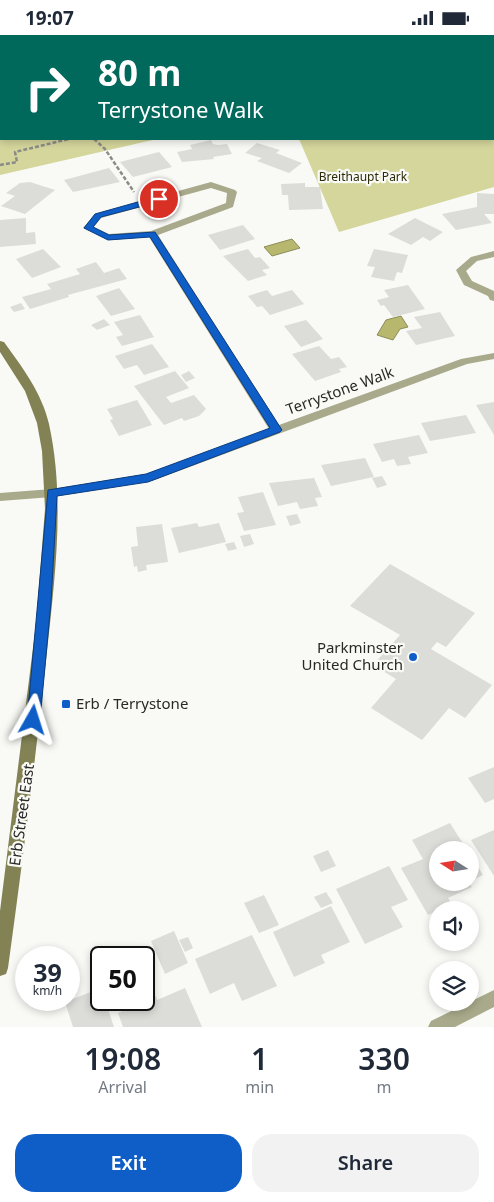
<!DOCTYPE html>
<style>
:root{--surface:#fff;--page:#f2f2f3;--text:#1f2937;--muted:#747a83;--accent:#0f5ec8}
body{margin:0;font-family:"Noto Sans",sans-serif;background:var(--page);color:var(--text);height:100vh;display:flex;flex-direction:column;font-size:19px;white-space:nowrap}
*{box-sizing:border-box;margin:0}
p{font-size:16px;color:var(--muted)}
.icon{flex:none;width:28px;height:28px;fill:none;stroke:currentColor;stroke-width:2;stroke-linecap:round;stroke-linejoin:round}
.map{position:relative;height:992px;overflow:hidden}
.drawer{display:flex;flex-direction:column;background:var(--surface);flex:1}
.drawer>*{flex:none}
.banner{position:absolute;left:0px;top:0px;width:495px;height:105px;box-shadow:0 2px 8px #0003;background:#00695c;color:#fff;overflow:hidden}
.needle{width:32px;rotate:282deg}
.buttons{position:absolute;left:429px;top:806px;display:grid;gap:10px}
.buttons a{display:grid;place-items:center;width:50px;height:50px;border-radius:50%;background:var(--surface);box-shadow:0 2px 8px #0003;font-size:25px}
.speed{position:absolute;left:15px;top:911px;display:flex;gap:10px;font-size:25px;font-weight:700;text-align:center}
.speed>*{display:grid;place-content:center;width:65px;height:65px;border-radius:50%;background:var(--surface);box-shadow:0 2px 8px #0003;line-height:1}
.speed small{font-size:12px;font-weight:400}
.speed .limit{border:2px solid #111;border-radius:8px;background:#fff;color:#111}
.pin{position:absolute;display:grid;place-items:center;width:42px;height:42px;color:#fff;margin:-21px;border:2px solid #fff;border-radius:50%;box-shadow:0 1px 5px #0007}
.me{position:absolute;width:55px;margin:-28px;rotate:6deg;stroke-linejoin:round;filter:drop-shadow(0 0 4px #0008)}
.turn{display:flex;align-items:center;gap:18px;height:105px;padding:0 15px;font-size:22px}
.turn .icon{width:65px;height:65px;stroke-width:2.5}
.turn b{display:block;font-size:35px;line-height:42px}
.eta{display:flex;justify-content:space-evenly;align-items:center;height:85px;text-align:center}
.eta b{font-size:30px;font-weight:600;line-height:35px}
.button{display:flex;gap:10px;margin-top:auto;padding:10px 15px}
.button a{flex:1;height:58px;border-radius:20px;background:var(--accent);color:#fff;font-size:20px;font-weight:600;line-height:58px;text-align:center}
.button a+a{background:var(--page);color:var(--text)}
.status{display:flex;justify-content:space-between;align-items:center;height:35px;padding:0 25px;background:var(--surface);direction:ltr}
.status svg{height:14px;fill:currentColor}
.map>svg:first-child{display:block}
</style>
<div class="status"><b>19:07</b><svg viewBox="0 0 49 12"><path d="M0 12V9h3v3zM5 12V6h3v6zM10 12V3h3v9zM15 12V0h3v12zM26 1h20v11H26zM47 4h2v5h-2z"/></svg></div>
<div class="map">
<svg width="494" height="992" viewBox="0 0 494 992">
<rect width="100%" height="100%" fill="#f9faf5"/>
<g fill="#d5d69c">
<path d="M0,0H479L480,1H1V104H157L0,140Z"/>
<path d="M494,17V152L339,197L299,104H494Z"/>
</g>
<g fill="#b7b76e" stroke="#8c8c58">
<path d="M292,204L300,213L272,221L264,212Z"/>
<path d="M401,281L408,292L400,294L393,305L377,300L386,285Z"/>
</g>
<g fill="#dcddd8">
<path d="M211,105L213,109L218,110L227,109L232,119L213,122L214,124L182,127L177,117L192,114L190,110Z"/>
<path d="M257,108L280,115L276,118L302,128L289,138L257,126L262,123L245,118Z"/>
<path d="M159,117L172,132L133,142L120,127Z"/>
<path d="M109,133L120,147L73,157L64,145Z"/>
<path d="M30,147L55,155L25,179L1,171L15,161L6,158L20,148Z"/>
<path d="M305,148V152H320L323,174L289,175L288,160H282L281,149Z"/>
<path d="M477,158L494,159V179H484L492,188L456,195L442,179L477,172Z"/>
<path d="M26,183V198L35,197L36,209L0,212V185Z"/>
<path d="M415,183L443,197L430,206L423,202L411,210L388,199Z"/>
<path d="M243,190L255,204L220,215L208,200Z"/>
<path d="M43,214L61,232L32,243L16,224Z"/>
<path d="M248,214L255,223L260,222L270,233L262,235L267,240L248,246L223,221Z"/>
<path d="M374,214L408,220L402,238L397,237L394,246L371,242L375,232L367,231Z"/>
<path d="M96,227L104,238L119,233L127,244L68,260L69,262L30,274L22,262L51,254L47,249L80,239L76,234Z"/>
<path d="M408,250L425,274L393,282L384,270L381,271L377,265L389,262L384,255Z"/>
<path d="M119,253L135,274L111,281L96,261Z"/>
<path d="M267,255L272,261L292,255L304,269L270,280L262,271L257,272L248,261Z"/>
<path d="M21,268L25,274L14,277L10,272Z"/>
<path d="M440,277L455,301L416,310L406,296L422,293L414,282Z"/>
<path d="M140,280L154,302L122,311L116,302L123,300L114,287Z"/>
<path d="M104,284L110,290L97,295L91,290Z"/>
<path d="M306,285L323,304L301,312L284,291Z"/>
<path d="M152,309L169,332L144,340L137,330L124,334L115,321Z"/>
<path d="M319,311L331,324L339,322L347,332L339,334L341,337L315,346L292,319Z"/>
<path d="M175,336L189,353L166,362L171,368L194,360L206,374L199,381L184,386L182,383L164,390L134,351Z"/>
<path d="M189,336L195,343L186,347L181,340Z"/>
<path d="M137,365L152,390L119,401L110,385L113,384L107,374Z"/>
<path d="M494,367V400L476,370Z"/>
<path d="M466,380L476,398L430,406L421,388Z"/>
<path d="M419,400L428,418L408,422L411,429L397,431L394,424L382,427L373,409Z"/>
<path d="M365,423L374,442L331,451L321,430Z"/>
<path d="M382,441L387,450L377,453L372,443Z"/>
<path d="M314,443L322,462L315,463L318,471L300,474L297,467L278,471L269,448Z"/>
<path d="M263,457L276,490L244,496L237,478L244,477L238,462Z"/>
<path d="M297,479L301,488L290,491L286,481Z"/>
<path d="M197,488L199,492L219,488L226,507L179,518L171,493Z"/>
<path d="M162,489L168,527L146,530L147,535L138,537L137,531L134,532L131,512L138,511L136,492Z"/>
<path d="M250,499L254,509L244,512L240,501Z"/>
<path d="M234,507L237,514L228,516L225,509Z"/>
<path d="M390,529L475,578L446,612L437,607L431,614L492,650L465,683L449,673L422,705L371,673L396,644L373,630L400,600L350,571Z"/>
<path d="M494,732V764L485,768L468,743Z"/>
<path d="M450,788L467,815H438V848H469L472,852L448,863L452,869L428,880L401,833L423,824L412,805Z"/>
<path d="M494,795V841L471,805Z"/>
<path d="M328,815L336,831L321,837L313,821Z"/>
<path d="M470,819L483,840L470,846Z"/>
<path d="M389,831L408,865L391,872L403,892L365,909L336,854Z"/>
<path d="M326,857L333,868L321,873L314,862Z"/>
<path d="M264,860L279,890L259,898L244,868Z"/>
<path d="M331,871L350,907L321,920L325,928L294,942L273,897Z"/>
<path d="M174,896L188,928L165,939L151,906Z"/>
<path d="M252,900L277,951L242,966L234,948L210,959L195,924Z"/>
<path d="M188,902L193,913L185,917L179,905Z"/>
<path d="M101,953V965H105L114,992H73L65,967Z"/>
<path d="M185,953L202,992H123L118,978L156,961L157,965Z"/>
</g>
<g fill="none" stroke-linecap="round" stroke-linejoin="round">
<g stroke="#8b8b88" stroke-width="2.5" stroke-dasharray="4 2" stroke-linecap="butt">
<path d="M45,0L51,1"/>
<path d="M317,0L319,1"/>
<path d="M24,1L38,0"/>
<path d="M143,1L148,0"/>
<path d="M94,104L105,114L134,157"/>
<path d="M0,130L17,127L15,117L69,104"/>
</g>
<g fill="#a9a98b" fill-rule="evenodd">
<path d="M211,147L235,155L237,157L233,172L158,200L279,390L461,324L494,318V324L467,329L152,446L52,462L0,466V458L52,454L146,439L269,394L149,202L108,205L83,193L95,179ZM211,153L227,158L226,168L151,196L109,199L94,192L101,183Z"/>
<path d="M494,216V222L477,226L466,236L472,246L494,256V266L490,265L488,261L464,250L456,235L471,222Z"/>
<path d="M494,955V972L455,992H428L431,986Z"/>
</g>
<path fill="#828255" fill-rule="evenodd" d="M0,306L4,307C22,332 42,358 49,389C66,467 54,548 46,626C35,728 22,831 8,933L6,939L0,941V876L36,589L45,474L42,416L37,388L25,356L0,317Z"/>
</g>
<path fill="#0f5ec8" stroke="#0a3d82" d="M159,161L162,162V166L101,182L93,192L109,200L155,197L282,395L280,397L148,447L57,461L51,567L40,685L33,690L27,685L48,455L146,439L270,393L150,202L108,205L84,193L95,179Z"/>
<g fill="#0f5ec8" stroke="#f9faf5" stroke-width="2">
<circle cx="413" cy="622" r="5"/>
<rect x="61" y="664" width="10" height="10" rx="2.5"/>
</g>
<g text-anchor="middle" stroke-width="4.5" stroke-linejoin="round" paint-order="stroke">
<g font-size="12" fill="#2c2b0a" stroke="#f9faf5">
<text x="363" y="146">Breithaupt Park</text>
</g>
<g font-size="15" fill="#282826" stroke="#f9faf5">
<text transform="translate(340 356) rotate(-20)" y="5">Terrystone Walk</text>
<text transform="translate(22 780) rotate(-82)" y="5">Erb Street East</text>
</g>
<g font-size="15" fill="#282826" stroke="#f9faf5" text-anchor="end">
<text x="403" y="618">Parkminster<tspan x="403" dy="17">United Church</tspan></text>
<text x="76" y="674" text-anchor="start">Erb / Terrystone</text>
</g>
</g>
</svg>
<div class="buttons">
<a><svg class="needle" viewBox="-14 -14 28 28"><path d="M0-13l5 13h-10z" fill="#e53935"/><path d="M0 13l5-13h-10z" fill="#747a83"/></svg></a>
<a><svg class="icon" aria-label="sound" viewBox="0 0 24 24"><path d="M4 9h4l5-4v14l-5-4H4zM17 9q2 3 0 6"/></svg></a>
<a><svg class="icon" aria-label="layers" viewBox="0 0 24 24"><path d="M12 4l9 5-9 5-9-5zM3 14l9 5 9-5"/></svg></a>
</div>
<div class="speed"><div>39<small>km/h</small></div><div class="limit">50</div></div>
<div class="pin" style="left:159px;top:164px;background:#d93025"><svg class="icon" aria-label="arrive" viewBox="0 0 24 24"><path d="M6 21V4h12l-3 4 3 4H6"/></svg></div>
<svg class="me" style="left:33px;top:685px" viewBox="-20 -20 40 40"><path d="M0-17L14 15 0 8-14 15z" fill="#0f5ec8" stroke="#fff" stroke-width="4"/></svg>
<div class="banner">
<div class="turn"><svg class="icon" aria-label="right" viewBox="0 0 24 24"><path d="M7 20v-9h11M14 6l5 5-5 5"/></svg><div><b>80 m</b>Terrystone Walk</div></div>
</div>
</div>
<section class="drawer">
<div class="eta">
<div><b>19:08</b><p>Arrival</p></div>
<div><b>1</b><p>min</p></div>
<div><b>330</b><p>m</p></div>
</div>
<div class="button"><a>Exit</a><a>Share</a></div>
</section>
